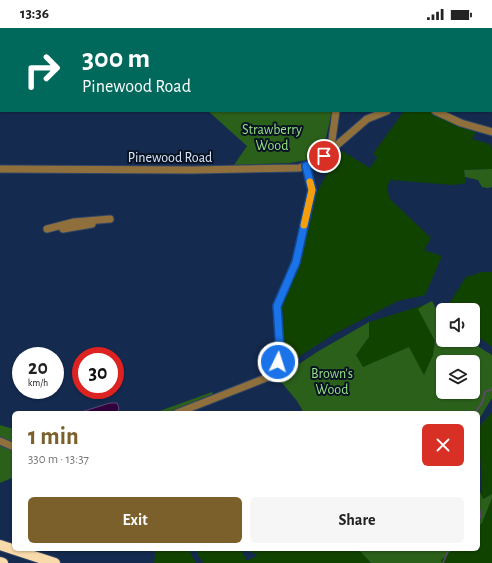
<!DOCTYPE html>
<meta charset="utf-8">
<style>
:root{--surface:#fff;--page:#f6f6f6;--text:#222;--muted:#767676;--accent:#7b602b}
body{margin:0;font-family:"Alegreya Sans",sans-serif;background:var(--page);color:var(--text);height:100vh;display:flex;flex-direction:column;font-size:15px;white-space:nowrap}
*{box-sizing:border-box;margin:0}
p{font-size:13px;color:var(--muted)}
.icon{flex:none;width:22px;height:22px;fill:none;stroke:currentColor;stroke-width:2;stroke-linecap:round;stroke-linejoin:round}
.map{position:relative;flex:1;overflow:hidden}
.panel{position:absolute;left:12px;top:383px;width:468px;height:140px;display:flex;flex-direction:column;background:var(--surface);border-radius:6px;box-shadow:0 1px 3px #0004}
.panel>*{flex:none}
.top-card{position:absolute;left:0px;top:0px;width:492px;height:84px;box-shadow:0 1px 3px #0004;background:#00695c;color:#fff;overflow:hidden}
.controls{position:absolute;left:436px;top:275px;display:grid;gap:8px}
.controls a{display:grid;place-items:center;width:44px;height:44px;border-radius:6px;background:var(--surface);box-shadow:0 1px 3px #0004;font-size:20px}
.speed{position:absolute;left:12px;top:319px;display:flex;gap:8px;font-size:20px;font-weight:700;text-align:center}
.speed>*{display:grid;place-content:center;width:52px;height:52px;border-radius:50%;background:var(--surface);box-shadow:0 1px 3px #0004;line-height:1}
.speed small{font-size:10px;font-weight:400}
.speed .limit{border:6px solid #d22;background:#fff;color:#111}
.pin{position:absolute;display:grid;place-items:center;width:34px;height:34px;color:#fff;margin:-17px;border:2px solid #fff;border-radius:50%;box-shadow:0 1px 4px #0007}
.me{position:absolute;width:44px;margin:-22px;rotate:4deg;stroke-linejoin:round;filter:drop-shadow(0 0 3px #0008)}
.turn{display:flex;align-items:center;gap:14px;height:84px;padding:0 16px;font-size:18px}
.turn .icon{width:52px;height:52px;stroke-width:2.5}
.turn b{display:block;font-size:28px;line-height:34px}
.round{display:grid;place-items:center;flex:none;width:42px;height:42px;border-radius:6px;background:var(--page)}
.head{display:flex;align-items:center;justify-content:space-between;height:68px;padding:0 16px}
h1{font-size:24px;font-weight:700;line-height:30px;color:var(--accent)}
.cta{display:flex;gap:8px;margin-top:auto;padding:8px 16px}
.cta a{flex:1;height:46px;border-radius:6px;background:var(--accent);color:#fff;font-size:16px;font-weight:700;line-height:46px;text-align:center}
.cta a+a{background:var(--page);color:var(--text)}
.status{display:flex;justify-content:space-between;align-items:center;height:28px;padding:0 20px;background:var(--surface);direction:ltr}
.status svg{height:11px;fill:currentColor}
.map>svg:first-child{display:block}
</style>
<div class="status"><b>13:36</b><svg viewBox="0 0 49 12"><path d="M0 12V9h3v3zM5 12V6h3v6zM10 12V3h3v9zM15 12V0h3v12zM26 1h20v11H26zM47 4h2v5h-2z"/></svg></div>
<div class="map">
<svg width="492" height="535" viewBox="0 0 492 535">
<rect width="100%" height="100%" fill="#142a4e"/>
<g fill="#114300">
<path d="M404,83H428L466,98L476,104L472,111L490,116L492,123V141L464,142L466,155L454,157L390,152L387,161L390,171L431,210L424,222L442,228L425,267L398,273L334,306L280,341L282,278L300,236L317,164L335,131L342,123L370,140L377,129L373,126Z"/>
<path d="M482,244H492V319L473,305V282H445L466,249Z"/>
<path d="M424,277L419,281L435,313L433,327L424,347L363,339L356,327L369,309V294Z"/>
<path d="M492,384V466L482,471L479,399Z"/>
<path d="M492,470V535H442L440,532L453,521H478V499L482,495Z"/>
<path d="M156,521H188L196,535H155L154,534Z"/>
<path d="M195,521H241L247,533L258,527L242,521H358L371,535H203Z"/>
</g>
<g fill="#2b601b" fill-rule="evenodd">
<path d="M129,0H331L332,1H130Z"/>
<path d="M208,83H332L323,123L320,128H313L306,132L290,135L234,137L247,118Z"/>
<path d="M492,141V159L488,160L482,159L478,152L465,149L464,142Z"/>
<path d="M432,273L439,287L443,292V312H468L492,327V370L478,393V385H304L297,373L278,350L317,324L369,294V309L356,327L363,339L409,319L424,347L433,327L435,313L418,281L424,277ZM443,334H473V364H443Z"/>
<path d="M212,364L213,366L167,385H154Z"/>
<path d="M0,397L14,401V418L0,409Z"/>
<path d="M0,417L14,423V449L0,455Z"/>
<path d="M478,459L483,471L492,466V470L482,495L478,499Z"/>
<path d="M358,521H453L441,532L442,535H371Z"/>
</g>
<path fill="#30003c" stroke="#644676" d="M110,375H117L119,380L117,385H78Z"/>
<g fill="none" stroke-linecap="round" stroke-linejoin="round">
<g stroke="#644676" stroke-width="1.5">
<path d="M476,385L477,382L482,375L485,364L492,361"/>
<path d="M478,472L481,489L478,492"/>
<path d="M443,535L449,521"/>
</g>
<defs>
<g id="minor">
<path d="M338,0V1"/>
<path d="M435,83L461,95L492,104"/>
<path d="M331,119L337,117L367,91L387,83"/>
<path d="M0,141L192,142L299,140L320,133L331,119L336,83"/>
<path d="M47,201L74,194L110,191"/>
<path d="M63,201L92,196"/>
<path d="M177,385L271,348L276,345L280,322L277,277L296,234L312,162L306,138"/>
<path d="M0,413L14,419"/>
</g>
<g id="highway">
<path d="M0,517L55,535"/>
<path d="M0,534L3,535"/>
</g>
</defs>
<use href="#minor" stroke="#304566" stroke-width="9"/>
<use href="#highway" stroke="#304566" stroke-width="12"/>
<use href="#minor" stroke="#8f703d" stroke-width="7"/>
<use href="#highway" stroke="#f8daab" stroke-width="10"/>
</g>
<g fill="none" stroke-linecap="round" stroke-linejoin="round">
<defs>
<path id="route" d="M278,334L280,322L277,278L296,234L312,162L306,138L320,133L324,128"/>
</defs>
<use href="#route" stroke="#114b97" stroke-width="10"/>
<use href="#route" stroke="#1a73e8" stroke-width="7"/>
<path stroke="#f59e0b" stroke-width="7" d="M304,197L312,162L310,154"/>
</g>
<g text-anchor="middle" stroke-width="4" stroke-linejoin="round" paint-order="stroke">
<g font-size="14" fill="#97e183" stroke="#091323">
<text x="272" y="106">Strawberry<tspan x="272" dy="16">Wood</tspan></text>
<text x="332" y="350">Brown's<tspan x="332" dy="16">Wood</tspan></text>
</g>
<g font-size="14" fill="#dde9fc" stroke="#091323">
<text x="170" y="134">Pinewood Road</text>
</g>
</g>
</svg>
<div class="controls">
<a><svg class="icon" aria-label="sound" viewBox="0 0 24 24"><path d="M4 9h4l5-4v14l-5-4H4zM17 9q2 3 0 6"/></svg></a>
<a><svg class="icon" aria-label="layers" viewBox="0 0 24 24"><path d="M12 4l9 5-9 5-9-5zM3 14l9 5 9-5"/></svg></a>
</div>
<div class="speed"><div>20<small>km/h</small></div><div class="limit">30</div></div>
<div class="pin" style="left:324px;top:128px;background:#d93025"><svg class="icon" aria-label="arrive" viewBox="0 0 24 24"><path d="M6 21V4h12l-3 4 3 4H6"/></svg></div>
<svg class="me" style="left:278px;top:334px" viewBox="-20 -20 40 40"><circle r="17" fill="#1a73e8" stroke="#fff" stroke-width="3"/><path d="M0-11L8 9 0 5-8 9z" fill="#fff"/></svg>
<div class="top-card">
<div class="turn"><svg class="icon" aria-label="right" viewBox="0 0 24 24"><path d="M7 20v-9h11M14 6l5 5-5 5"/></svg><div><b>300 m</b>Pinewood Road</div></div>
</div>
<section class="panel">
<div class="head"><div><h1>1 min</h1><p>330 m · 13:37</p></div><a class="round" style="background:#d93025;color:#fff"><svg class="icon" aria-label="close" viewBox="0 0 24 24"><path d="M6 6l12 12M18 6L6 18"/></svg></a></div>
<div class="cta"><a>Exit</a><a>Share</a></div>
</section>
</div>
